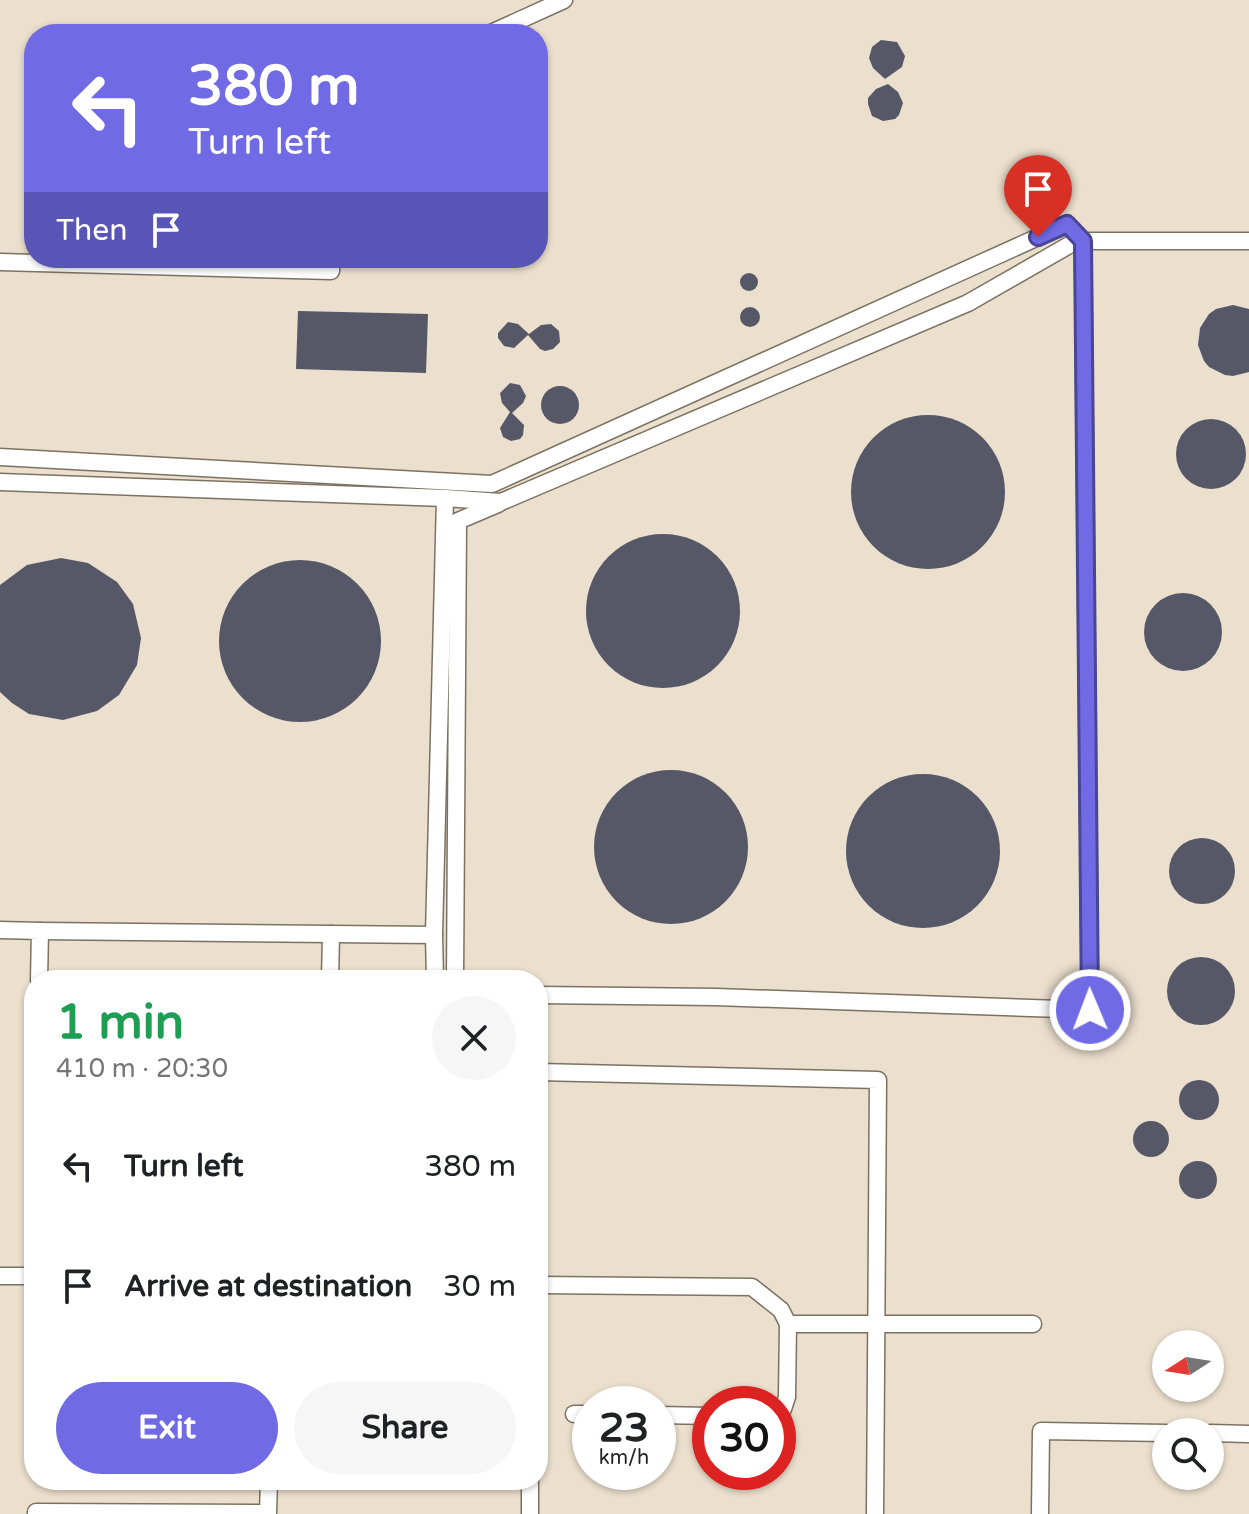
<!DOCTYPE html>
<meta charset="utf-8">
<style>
:root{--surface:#fff;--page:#f6f6f6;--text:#202124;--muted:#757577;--accent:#706be5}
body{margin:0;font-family:"Varela Round",sans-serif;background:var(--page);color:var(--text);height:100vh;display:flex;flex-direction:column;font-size:30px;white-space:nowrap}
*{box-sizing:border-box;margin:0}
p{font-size:26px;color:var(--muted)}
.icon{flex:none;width:44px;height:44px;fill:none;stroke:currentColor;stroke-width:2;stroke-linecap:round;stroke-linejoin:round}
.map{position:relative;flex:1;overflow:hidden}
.drawer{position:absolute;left:24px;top:970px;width:524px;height:520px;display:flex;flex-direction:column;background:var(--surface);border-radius:32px;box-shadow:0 2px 6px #0004}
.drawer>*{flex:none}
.banner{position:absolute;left:24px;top:24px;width:524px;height:244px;border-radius:32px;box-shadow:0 2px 6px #0004;background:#706be5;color:#fff;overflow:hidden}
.needle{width:52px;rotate:258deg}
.controls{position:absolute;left:1152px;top:1330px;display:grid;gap:16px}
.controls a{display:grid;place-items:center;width:72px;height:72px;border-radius:50%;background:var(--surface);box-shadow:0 2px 6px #0004;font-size:40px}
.speed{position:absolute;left:572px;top:1386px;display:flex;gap:16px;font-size:40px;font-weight:700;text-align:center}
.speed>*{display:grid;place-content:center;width:104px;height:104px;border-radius:50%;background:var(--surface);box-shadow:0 2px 6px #0004;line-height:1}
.speed small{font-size:20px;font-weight:400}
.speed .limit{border:12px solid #d22;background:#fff;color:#111}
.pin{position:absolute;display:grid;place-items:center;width:68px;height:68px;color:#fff;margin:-82px -34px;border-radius:50% 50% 50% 0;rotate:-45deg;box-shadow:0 0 8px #0007}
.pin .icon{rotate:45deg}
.me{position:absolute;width:88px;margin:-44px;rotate:359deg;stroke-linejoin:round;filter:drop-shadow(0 0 6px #0008)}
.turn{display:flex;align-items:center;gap:28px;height:168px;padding:0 32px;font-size:36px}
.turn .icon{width:104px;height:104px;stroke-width:2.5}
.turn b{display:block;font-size:56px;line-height:68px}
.then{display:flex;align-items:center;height:76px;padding:0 32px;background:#0003;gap:16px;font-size:30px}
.round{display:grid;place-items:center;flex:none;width:84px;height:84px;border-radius:42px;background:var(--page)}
.headline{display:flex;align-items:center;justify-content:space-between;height:136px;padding:0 32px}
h1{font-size:48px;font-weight:700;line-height:60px;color:#1e9e55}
.cta{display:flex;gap:16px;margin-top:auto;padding:16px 32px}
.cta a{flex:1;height:92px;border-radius:48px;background:var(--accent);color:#fff;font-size:32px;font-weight:700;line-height:92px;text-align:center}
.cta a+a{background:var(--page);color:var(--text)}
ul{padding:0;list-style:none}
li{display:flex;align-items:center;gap:24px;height:120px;padding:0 32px}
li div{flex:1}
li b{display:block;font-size:30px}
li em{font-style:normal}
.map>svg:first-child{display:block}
</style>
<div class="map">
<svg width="1249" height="1514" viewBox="0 0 1249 1514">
<rect width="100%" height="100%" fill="#ebdfcd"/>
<g fill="#565868">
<path d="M881,40L897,42L905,56L902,67L885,79L873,68L869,58L872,47Z"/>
<path d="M888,84L898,92L903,103L899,115L895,119L883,121L872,116L868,104V98L876,89Z"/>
<circle cx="749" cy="282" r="9"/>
<path d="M1233,305L1249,309V372L1233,376L1225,375L1209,367L1204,361L1198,345L1200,328L1209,314L1216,309Z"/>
<circle cx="750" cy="317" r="10"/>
<path d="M298,311L428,314L426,373L296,369Z"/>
<path d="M508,322L518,324L529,334L541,325L551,324L559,331L560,342L553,349L545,351L540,349L528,335L514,348L504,346L498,338V333Z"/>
<path d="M510,383L520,385L526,396L523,403L512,413L524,425L523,435L520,439L511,441L503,437L500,428L510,412L502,403L500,393Z"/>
<circle cx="560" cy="405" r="19"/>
<circle cx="928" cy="492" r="77"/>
<circle cx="1211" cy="454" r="35"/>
<circle cx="663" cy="611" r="77"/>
<path d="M61,558L88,563L117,582L133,604L141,638L137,665L119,695L97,711L63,720L29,714L12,703L0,692V585L27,565Z"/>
<circle cx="300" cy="641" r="81"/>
<circle cx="1183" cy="632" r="39"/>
<circle cx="671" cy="847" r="77"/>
<circle cx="923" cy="851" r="77"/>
<circle cx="1202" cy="871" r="33"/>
<circle cx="1201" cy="991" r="34"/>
<circle cx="1199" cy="1100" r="20"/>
<circle cx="1151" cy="1139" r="18"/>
<circle cx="1198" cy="1180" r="19"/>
</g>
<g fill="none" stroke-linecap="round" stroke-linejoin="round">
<defs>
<g id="minor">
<path d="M489,34L564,0"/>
<path d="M0,262L331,271L332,258"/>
<path d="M0,457L492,484L1067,224L1083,241L1090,1010L716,997L538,995"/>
<path d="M0,482L445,498L434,935L40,931"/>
<path d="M445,498L501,502L968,303L1071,244L1091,241H1249"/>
<path d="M0,930L40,931L39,980"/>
<path d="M434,935L435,980"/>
<path d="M330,980L331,934"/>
<path d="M455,980L458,521L498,504"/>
<path d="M538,1072L878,1080L875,1514"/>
<path d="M0,1276H34"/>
<path d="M538,1285L752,1287L781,1310L788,1324L787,1397L783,1409L778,1413"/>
<path d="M788,1324H1033"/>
<path d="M574,1414H590"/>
<path d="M658,1415L710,1416"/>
<path d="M1210,1433L1249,1434"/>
<path d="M530,1480V1514"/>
<path d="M36,1514V1512L268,1513L269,1480"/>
<path d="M1040,1514L1041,1431L1166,1433"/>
</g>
</defs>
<use href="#minor" stroke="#7c7262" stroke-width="19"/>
<use href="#minor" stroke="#fff" stroke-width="16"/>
</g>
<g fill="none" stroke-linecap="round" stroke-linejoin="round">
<defs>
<path id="route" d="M1038,237L1067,224L1083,241L1090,1010"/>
</defs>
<use href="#route" stroke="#494695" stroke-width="20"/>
<use href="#route" stroke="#706be5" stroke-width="14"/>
</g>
</svg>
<div class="controls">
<a><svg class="needle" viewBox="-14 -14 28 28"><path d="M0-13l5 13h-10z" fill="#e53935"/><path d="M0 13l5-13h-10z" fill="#757577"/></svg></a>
<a><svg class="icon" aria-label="search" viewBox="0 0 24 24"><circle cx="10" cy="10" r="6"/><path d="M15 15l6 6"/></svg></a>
</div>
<div class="speed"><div>23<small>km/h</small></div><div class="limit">30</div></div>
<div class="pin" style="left:1038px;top:237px;background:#d93025"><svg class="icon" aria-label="arrive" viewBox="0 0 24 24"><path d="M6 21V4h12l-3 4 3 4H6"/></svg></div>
<svg class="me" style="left:1090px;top:1010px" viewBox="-20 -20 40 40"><circle r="17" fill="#706be5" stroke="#fff" stroke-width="3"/><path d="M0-11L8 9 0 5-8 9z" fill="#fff"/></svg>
<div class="banner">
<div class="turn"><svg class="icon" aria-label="left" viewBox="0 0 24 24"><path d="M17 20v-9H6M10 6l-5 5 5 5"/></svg><div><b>380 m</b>Turn left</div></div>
<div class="then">Then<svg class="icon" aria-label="arrive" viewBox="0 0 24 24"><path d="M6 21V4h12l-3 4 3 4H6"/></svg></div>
</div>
<section class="drawer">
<div class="headline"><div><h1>1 min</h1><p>410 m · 20:30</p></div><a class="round"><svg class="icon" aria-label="close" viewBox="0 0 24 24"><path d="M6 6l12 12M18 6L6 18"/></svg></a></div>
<ul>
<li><svg class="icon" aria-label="left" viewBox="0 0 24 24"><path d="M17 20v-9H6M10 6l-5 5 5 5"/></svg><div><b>Turn left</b></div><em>380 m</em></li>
<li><svg class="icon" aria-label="arrive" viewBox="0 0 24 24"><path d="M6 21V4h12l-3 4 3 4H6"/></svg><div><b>Arrive at destination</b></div><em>30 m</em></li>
</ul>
<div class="cta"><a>Exit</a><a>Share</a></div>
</section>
</div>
